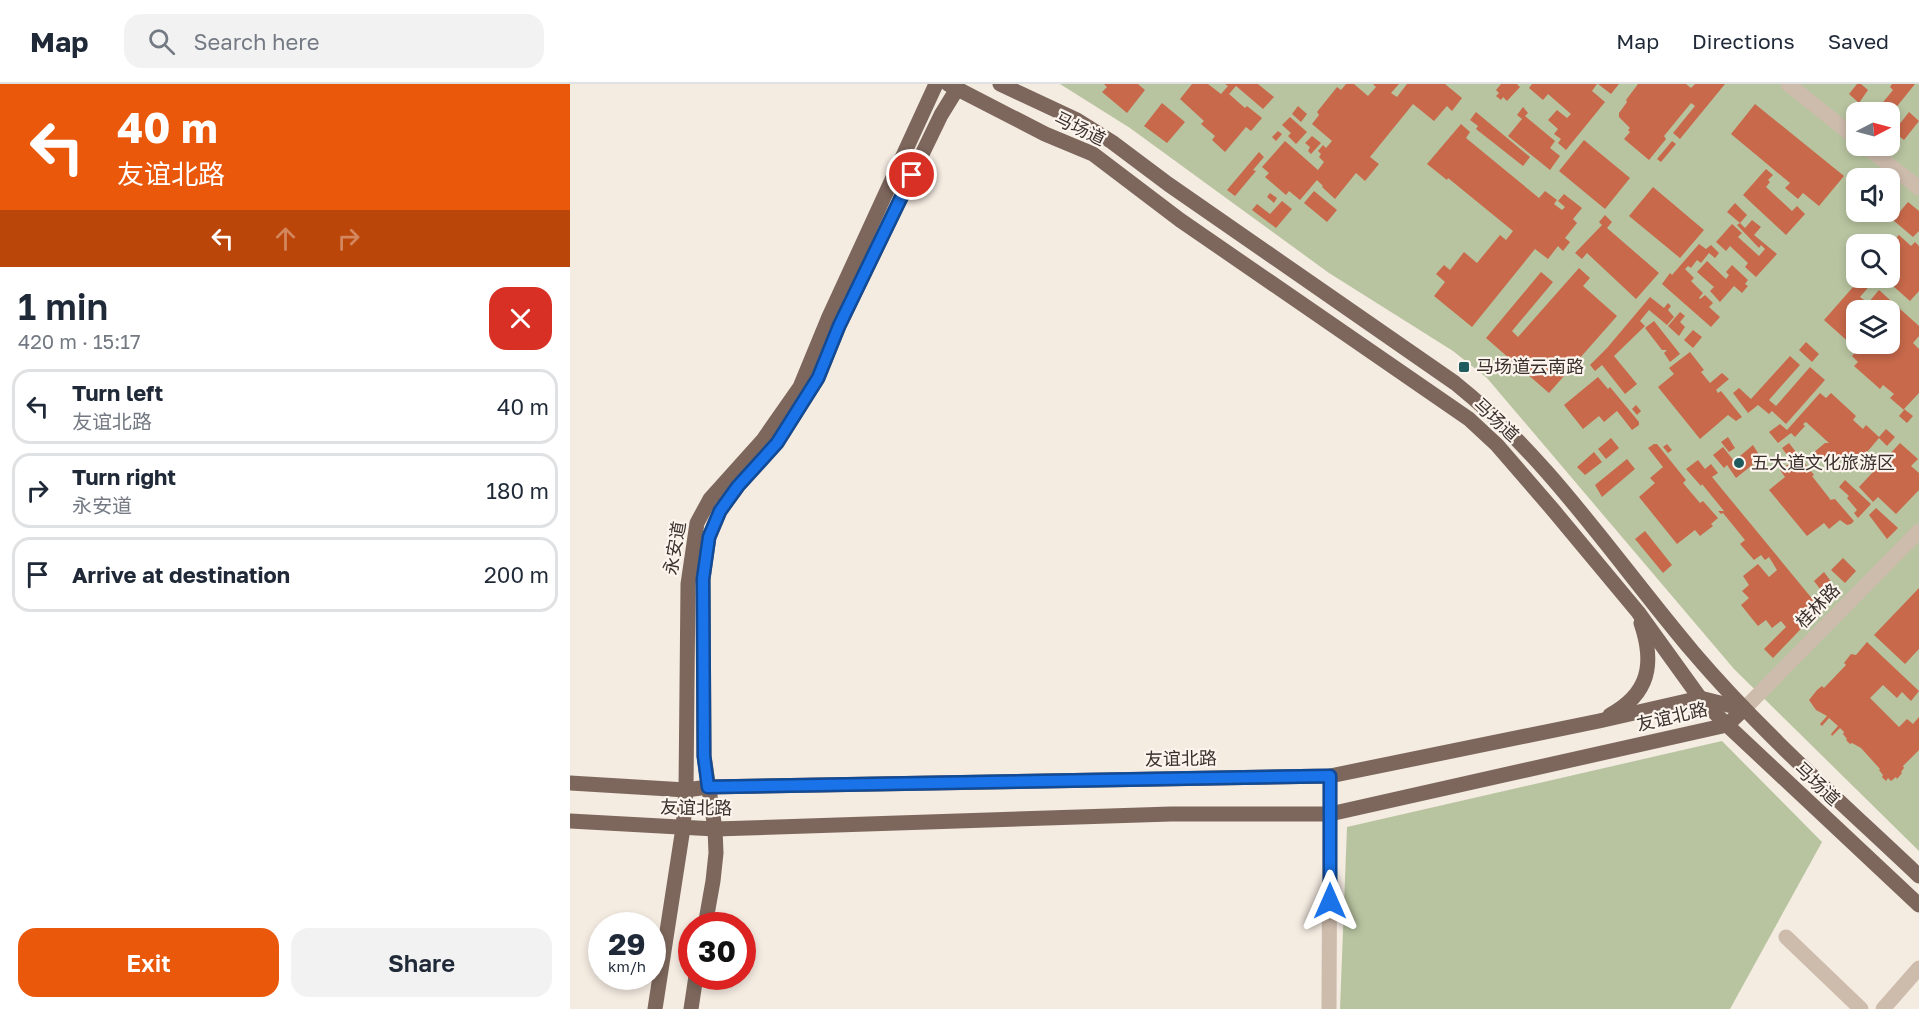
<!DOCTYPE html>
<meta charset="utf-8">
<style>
:root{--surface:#fff;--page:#f2f2f3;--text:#1f2937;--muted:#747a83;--line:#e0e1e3;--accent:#ea580c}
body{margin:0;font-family:"Golos Text","Noto Sans SC",sans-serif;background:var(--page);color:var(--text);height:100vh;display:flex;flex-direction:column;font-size:22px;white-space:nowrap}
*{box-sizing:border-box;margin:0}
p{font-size:20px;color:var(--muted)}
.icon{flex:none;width:33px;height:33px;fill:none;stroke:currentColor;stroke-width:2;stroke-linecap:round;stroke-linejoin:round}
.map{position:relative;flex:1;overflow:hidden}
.sheet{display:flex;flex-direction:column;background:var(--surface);width:570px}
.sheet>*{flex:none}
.guide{background:#ea580c;color:#fff;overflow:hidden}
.needle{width:39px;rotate:84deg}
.buttons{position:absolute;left:1276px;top:18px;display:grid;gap:12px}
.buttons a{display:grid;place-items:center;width:54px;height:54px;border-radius:12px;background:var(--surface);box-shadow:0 3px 9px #0003;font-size:30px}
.speed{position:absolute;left:18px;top:828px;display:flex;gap:12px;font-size:30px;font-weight:700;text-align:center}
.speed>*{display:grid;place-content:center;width:78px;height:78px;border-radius:50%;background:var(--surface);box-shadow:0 3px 9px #0003;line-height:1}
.speed small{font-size:15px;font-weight:400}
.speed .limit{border:9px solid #d22;background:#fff;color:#111}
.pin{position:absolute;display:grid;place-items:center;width:51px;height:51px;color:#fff;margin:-26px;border:3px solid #fff;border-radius:50%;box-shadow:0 2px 6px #0007}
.me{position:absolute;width:66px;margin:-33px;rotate:0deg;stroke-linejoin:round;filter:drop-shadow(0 0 4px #0008)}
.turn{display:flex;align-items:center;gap:21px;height:126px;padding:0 18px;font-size:27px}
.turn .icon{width:78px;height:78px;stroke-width:2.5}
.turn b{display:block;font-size:42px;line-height:51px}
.lanes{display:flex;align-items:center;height:57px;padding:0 18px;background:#0003;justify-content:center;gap:30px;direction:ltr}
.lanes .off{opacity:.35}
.round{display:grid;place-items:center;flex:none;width:63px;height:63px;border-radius:18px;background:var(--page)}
.headline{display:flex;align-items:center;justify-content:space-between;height:102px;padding:0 18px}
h1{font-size:36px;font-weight:600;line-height:45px}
.action{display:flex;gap:12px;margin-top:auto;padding:12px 18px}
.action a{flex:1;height:69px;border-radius:18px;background:var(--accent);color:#fff;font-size:24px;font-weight:600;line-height:69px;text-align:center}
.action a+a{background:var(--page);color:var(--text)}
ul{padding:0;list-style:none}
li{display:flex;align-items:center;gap:18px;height:75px;margin:0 12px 9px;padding:0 6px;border:3px solid var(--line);border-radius:18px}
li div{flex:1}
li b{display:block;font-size:22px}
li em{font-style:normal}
header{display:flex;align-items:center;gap:36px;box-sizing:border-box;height:84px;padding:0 30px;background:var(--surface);border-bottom:2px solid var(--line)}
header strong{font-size:28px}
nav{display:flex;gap:33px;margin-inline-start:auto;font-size:21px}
.search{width:420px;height:54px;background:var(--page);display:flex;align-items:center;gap:15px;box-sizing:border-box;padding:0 21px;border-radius:18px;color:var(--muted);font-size:22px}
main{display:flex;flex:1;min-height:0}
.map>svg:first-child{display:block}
</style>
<header>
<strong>Map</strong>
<div class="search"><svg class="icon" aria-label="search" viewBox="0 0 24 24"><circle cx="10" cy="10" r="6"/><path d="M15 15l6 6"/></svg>Search here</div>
<nav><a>Map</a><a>Directions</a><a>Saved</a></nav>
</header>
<main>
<section class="sheet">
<div class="guide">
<div class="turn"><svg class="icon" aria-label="left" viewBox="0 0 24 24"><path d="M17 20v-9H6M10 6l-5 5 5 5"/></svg><div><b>40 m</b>友谊北路</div></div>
<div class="lanes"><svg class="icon" aria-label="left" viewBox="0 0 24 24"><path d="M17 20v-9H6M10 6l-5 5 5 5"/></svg><svg class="icon off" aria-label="ahead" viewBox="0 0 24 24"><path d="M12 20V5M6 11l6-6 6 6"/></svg><svg class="icon off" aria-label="right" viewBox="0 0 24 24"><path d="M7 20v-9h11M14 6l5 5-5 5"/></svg></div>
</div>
<div class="headline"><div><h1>1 min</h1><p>420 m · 15:17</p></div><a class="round" style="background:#d93025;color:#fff"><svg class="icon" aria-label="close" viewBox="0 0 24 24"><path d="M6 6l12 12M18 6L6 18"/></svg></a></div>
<ul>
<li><svg class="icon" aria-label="left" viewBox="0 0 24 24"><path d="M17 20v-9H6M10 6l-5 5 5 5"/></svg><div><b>Turn left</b><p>友谊北路</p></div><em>40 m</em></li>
<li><svg class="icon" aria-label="right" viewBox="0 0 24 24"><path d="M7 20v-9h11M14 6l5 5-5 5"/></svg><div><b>Turn right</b><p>永安道</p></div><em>180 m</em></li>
<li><svg class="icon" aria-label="arrive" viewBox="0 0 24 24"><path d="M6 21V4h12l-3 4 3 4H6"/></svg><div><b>Arrive at destination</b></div><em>200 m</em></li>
</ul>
<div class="action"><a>Exit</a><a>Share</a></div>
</section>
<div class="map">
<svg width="1349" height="925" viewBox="0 0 1349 925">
<rect width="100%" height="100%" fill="#f4ebe1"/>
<g fill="#b8c4a0" fill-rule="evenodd">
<path d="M490,0H1349V767L1164,585L917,294L883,267L759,189L560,44ZM1287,28H1320V62H1287ZM1287,94H1320V128H1287ZM1287,160H1320V194H1287ZM1287,226H1320V260H1287Z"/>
<path d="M1152,657L1252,758L1160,925H770L777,743Z"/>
</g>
<g fill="#c8694b">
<path d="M534,0H568L575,6L557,29L532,8L537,3Z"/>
<path d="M622,0H638L651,10L658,2L655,0H688L704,13L693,25L666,2L659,10L675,24L677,22L692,34L681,47L676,43L655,68L642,56L645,52L631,40L634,37L610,15Z"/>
<path d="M776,0H784L798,12L806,3L803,0H829L821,9L827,13L837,0H875L892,14L882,27L877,22L864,37L843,20L800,73L809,80L795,97L786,89L765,115L752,103L753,102L747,96L730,116L719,107L716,111L695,93L699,89L692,83L715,57L748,86L754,78L749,73L751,70L748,67L753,61L756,64L762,57L742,40L749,31L747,28L767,3L771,6Z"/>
<path d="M931,0H947L950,3L937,17L933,13L931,16L926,12L929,9L926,6Z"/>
<path d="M962,0H1027L1022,7L1035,18L996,66L988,59L991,55L984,50L988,45L978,36L987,26L997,34L1001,30L978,10L973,16L959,4Z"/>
<path d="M1028,0H1049L1041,10Z"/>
<path d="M1068,0H1116L1121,4L1125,0H1155L1110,55L1103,49L1125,22L1121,19L1094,52L1096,55L1079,76L1054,55L1060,48L1058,46L1060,44L1049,33V29L1057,18L1056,16Z"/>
<path d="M1287,0H1291L1298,6L1289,19L1279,10Z"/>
<path d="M1322,0H1345L1320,31V28H1305L1323,6L1320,3Z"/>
<path d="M592,19L615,38L597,59L574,42Z"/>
<path d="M1185,20L1274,92L1249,122L1233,109L1228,115L1215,104L1220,99L1161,50Z"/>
<path d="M728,22L737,30L731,38L722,30Z"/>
<path d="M953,23L958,29L955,32L985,57L980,64L990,72L980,86L938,52L952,35L947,31Z"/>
<path d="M906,28L960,73L953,82L906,45L908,42L900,36Z"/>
<path d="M1339,28L1349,37L1334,56L1325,49V46Z"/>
<path d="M720,33L737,48L726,60L718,52L721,49L712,41Z"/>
<path d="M891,40L900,48L896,54L969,114L975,107L987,116L984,120L992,126L995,123L988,117L994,110L1012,124L1003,135L1007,139L995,154L1000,158L993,167L988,162L978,175L965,165L902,243L864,212L875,198L866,190L874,181L880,186L894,168L907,179L930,151L936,156L943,147L878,94L877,96L857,80Z"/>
<path d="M708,47L712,50L706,57L702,53Z"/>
<path d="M742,52L751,59L741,70L738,67L740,63L735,59Z"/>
<path d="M1014,56L1060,94L1035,125L989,87Z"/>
<path d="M1102,57L1106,60L1091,78L1087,75Z"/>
<path d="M689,68L694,73L683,86L686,87L665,112L657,106Z"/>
<path d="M1196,85L1203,91L1198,96L1200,98L1196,103L1222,127L1227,122L1235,130L1216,151L1173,111Z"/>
<path d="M1083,103L1134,146L1110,174L1059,132Z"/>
<path d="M744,107L767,126L757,138L734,119Z"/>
<path d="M700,109L707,114L704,119L697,113Z"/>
<path d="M712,117L722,125L706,144L682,126L687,120L700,130Z"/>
<path d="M1338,118L1349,127V147L1343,153L1323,136Z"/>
<path d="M1165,119L1177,131L1170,139L1157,128Z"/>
<path d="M1035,131L1042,138L1037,144L1089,189L1066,215L1017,169L1012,175L1005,169L1032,141L1029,138Z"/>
<path d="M1182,136L1191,143L1184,151L1207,170L1186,193L1175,183L1178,179L1160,162L1156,167L1146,158L1162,140L1172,149L1168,153L1189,172L1195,165L1191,161L1189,164L1167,141L1170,139L1175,144Z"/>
<path d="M1329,151L1341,162L1345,158L1349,162V207L1340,217L1314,194H1320V161Z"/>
<path d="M1129,160L1136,165L1141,161L1149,169L1145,174L1139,169L1131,179L1127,176L1121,184L1118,182L1115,185L1124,194L1121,197L1133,209L1129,214L1130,215L1135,211L1143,219L1139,223L1150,233L1141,243L1092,200L1100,189L1102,191Z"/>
<path d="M1137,177L1156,195L1159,191L1156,188L1162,181L1178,196L1175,200L1178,202L1172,209L1164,202L1150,218L1140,207L1144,203L1127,188Z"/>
<path d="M1009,184L1020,194L1013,202L1047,232L979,309L916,254L971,188L983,198L942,247L948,253Z"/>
<path d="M1291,194H1301L1299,196L1302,199L1290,213L1298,219L1309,206L1349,242V252L1343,259L1349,265V309L1334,325L1343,332L1337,339L1329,332L1334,326L1320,314L1324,310L1313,301L1310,305L1284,282L1288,278L1282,272L1293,260H1320V226H1287V257L1283,262L1254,236Z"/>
<path d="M1080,213L1094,224L1098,219L1101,222L1098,226L1104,233L1097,241L1079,226L1070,237L1075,242L1044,272L1067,300L1055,310L1032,281L1025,287L1020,281L1037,264Z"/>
<path d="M1110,228L1115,232L1110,238L1115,243L1109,252L1098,242Z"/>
<path d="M1084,237L1110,270L1100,278L1094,269L1097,266H1092L1075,244Z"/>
<path d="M1123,246L1132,253L1123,264L1114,256Z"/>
<path d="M1236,258L1249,270L1242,278L1229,266Z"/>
<path d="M1120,268L1134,286L1131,288L1140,299L1152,289L1159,295L1146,306L1148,309L1151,307L1172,333L1166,337L1158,331L1130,355L1088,303L1104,290L1099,284Z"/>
<path d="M1220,272L1230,281L1199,316L1206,322L1240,283L1255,296L1216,340L1202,327L1199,330L1188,321L1178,329L1163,309L1169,304L1181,315Z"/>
<path d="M1028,293L1038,305L1040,303L1069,338V341L1062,346L1047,327L1034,338L1029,332L1013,345L994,321Z"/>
<path d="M1250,309L1256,314L1261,309L1286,332L1283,336L1293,345L1296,341L1309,353L1316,345L1325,353L1317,362L1309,354L1286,381L1272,371L1271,373L1272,374L1262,386L1243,369L1255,359H1259L1236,338L1233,340L1235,342L1225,353L1221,349L1208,359L1199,348L1210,340L1217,346Z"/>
<path d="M1066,321L1071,327L1067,331L1062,325Z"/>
<path d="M1158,353L1165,364L1159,368L1151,358Z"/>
<path d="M1041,354L1049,364L1036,375L1028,365Z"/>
<path d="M1219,359L1244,391L1242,392L1260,415L1259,416L1265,415L1284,437L1281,440L1277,441L1270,436L1259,445L1254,439L1237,452L1199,406L1215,393L1210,386L1222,378L1212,364Z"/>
<path d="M1330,359L1348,375L1341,382L1349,389V406L1326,430L1308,413L1303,418L1289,403Z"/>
<path d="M1084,360H1087L1116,396L1113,399L1130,419L1133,417L1148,434L1141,440L1143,442L1130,452L1125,446L1107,460L1069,413L1085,399L1080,394L1093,383L1078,364Z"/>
<path d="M1097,360L1102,366L1098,369L1093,363Z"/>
<path d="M1183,361L1191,374L1166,394L1157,381L1154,384L1143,371L1153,363L1164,377Z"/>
<path d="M1024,368L1032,378L1015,391L1007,383Z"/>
<path d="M1057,375L1065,385L1032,413L1025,401Z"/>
<path d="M1128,376L1135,385L1141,380L1148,389L1142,393L1249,523V526L1203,574L1194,565L1216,543L1211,537L1202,544L1196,536L1188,542L1171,521L1179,514L1172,507L1179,501L1173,492L1188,480L1199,493L1207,486L1199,473L1195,476L1191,471L1184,476L1170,460L1175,456L1153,429L1151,430L1148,427H1154L1132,400L1131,402L1116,385Z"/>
<path d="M1275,396L1301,420L1288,434L1284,429L1287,426L1277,414L1279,412L1269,403Z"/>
<path d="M1306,424L1328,444L1317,455L1299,431Z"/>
<path d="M1075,447L1102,481L1093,489L1065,455Z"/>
<path d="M1273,474L1286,487L1275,499L1261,486Z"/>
<path d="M1254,488L1268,507L1260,515L1257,514L1244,497Z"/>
<path d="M1349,504V565L1335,580L1304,551Z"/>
<path d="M1297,558L1349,607L1341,617L1332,608L1327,614L1313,601L1300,614L1329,643L1337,635L1343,640L1349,633V666L1333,682L1334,684L1331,688L1332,689L1327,695L1326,693L1321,697L1318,694L1316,697L1312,693L1313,691L1309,686L1310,685L1291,664L1282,659L1280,660L1276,656L1277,655L1273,650L1274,648L1270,644L1262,652L1261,650L1268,642L1259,634L1252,642L1250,640L1257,632L1246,626L1239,616L1247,606L1252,602L1254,604L1276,581L1274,579L1281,570L1286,571Z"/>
</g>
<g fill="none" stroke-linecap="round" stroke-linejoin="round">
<g stroke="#cdbbac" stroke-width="15">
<path d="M1218,0L1287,55"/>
<path d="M1295,62L1349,104"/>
<path d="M1174,625L1349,447"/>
<path d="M1216,853L1291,925"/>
<path d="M759,925L760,692"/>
<path d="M1313,925L1349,884"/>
</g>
<g stroke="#7d675c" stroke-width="15">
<path d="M378,0L475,50L523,70L610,136L899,335L927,361L984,427L1068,528L1130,614L1157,641L1349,821"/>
<path d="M430,0L507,36L542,58L598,100L885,299C979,374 1046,477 1123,568C1192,649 1272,719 1349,792"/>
<path d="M1040,631C1079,610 1085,580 1071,539"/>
<path d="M0,699L116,706L138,703L760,692L1029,637L1130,614L1174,625"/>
<path d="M0,737L145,745L601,730H760L1157,641L1174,625"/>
<path d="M135,842L143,797L146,769L145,745L134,672L133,495L139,453L150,427L168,402L207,359L248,294L269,242L371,31L387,5V0"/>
<path d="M85,925L113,744L116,706L118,500L127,439L140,415L193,356L230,303L258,235L366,0"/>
<path d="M121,925L126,892"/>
</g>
</g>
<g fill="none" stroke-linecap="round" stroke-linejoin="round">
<defs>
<path id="route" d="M342,91L269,242L248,294L207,359L168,402L150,427L139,453L133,495L134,672L138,703L760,692V817"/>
</defs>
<use href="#route" stroke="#114b97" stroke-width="15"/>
<use href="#route" stroke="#1a73e8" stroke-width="10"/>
</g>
<g fill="#1f5a5e" stroke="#fbf5ee" stroke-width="2">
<rect x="888" y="277" width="12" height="12" rx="3"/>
<circle cx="1169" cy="379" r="6"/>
</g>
<g text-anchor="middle" stroke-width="4.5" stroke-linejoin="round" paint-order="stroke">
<g font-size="18" fill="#3b302b" stroke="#fbf5ee">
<text transform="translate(510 45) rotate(26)" y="6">马场道</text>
<text transform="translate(926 336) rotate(43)" y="6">马场道</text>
<text transform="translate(105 464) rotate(-80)" y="6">永安道</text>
<text transform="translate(1248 522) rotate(-46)" y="6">桂林路</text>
<text transform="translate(1102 633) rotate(-13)" y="6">友谊北路</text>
<text transform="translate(611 675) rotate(-1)" y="6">友谊北路</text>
<text transform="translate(1247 700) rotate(43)" y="6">马场道</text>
<text transform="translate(126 724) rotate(1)" y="6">友谊北路</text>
</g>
<g font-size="18" fill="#3b302b" stroke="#fbf5ee" text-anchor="start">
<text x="906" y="289">马场道云南路</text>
<text x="1181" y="385">五大道文化旅游区</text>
</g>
</g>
</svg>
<div class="buttons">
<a><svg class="needle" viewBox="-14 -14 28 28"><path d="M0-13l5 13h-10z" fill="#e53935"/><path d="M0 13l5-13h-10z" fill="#747a83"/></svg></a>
<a><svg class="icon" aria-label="sound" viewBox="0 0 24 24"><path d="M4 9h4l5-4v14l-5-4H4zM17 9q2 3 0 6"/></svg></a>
<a><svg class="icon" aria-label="search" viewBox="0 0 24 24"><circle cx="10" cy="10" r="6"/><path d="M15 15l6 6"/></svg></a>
<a><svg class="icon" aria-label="layers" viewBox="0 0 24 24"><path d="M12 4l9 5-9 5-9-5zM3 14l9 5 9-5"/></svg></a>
</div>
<div class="speed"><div>29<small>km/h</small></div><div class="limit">30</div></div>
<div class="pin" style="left:342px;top:91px;background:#d93025"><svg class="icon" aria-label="arrive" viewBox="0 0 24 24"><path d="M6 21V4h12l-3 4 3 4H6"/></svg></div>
<svg class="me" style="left:760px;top:817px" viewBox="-20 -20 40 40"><path d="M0-17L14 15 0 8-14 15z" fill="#1a73e8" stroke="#fff" stroke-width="4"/></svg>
</div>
</main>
